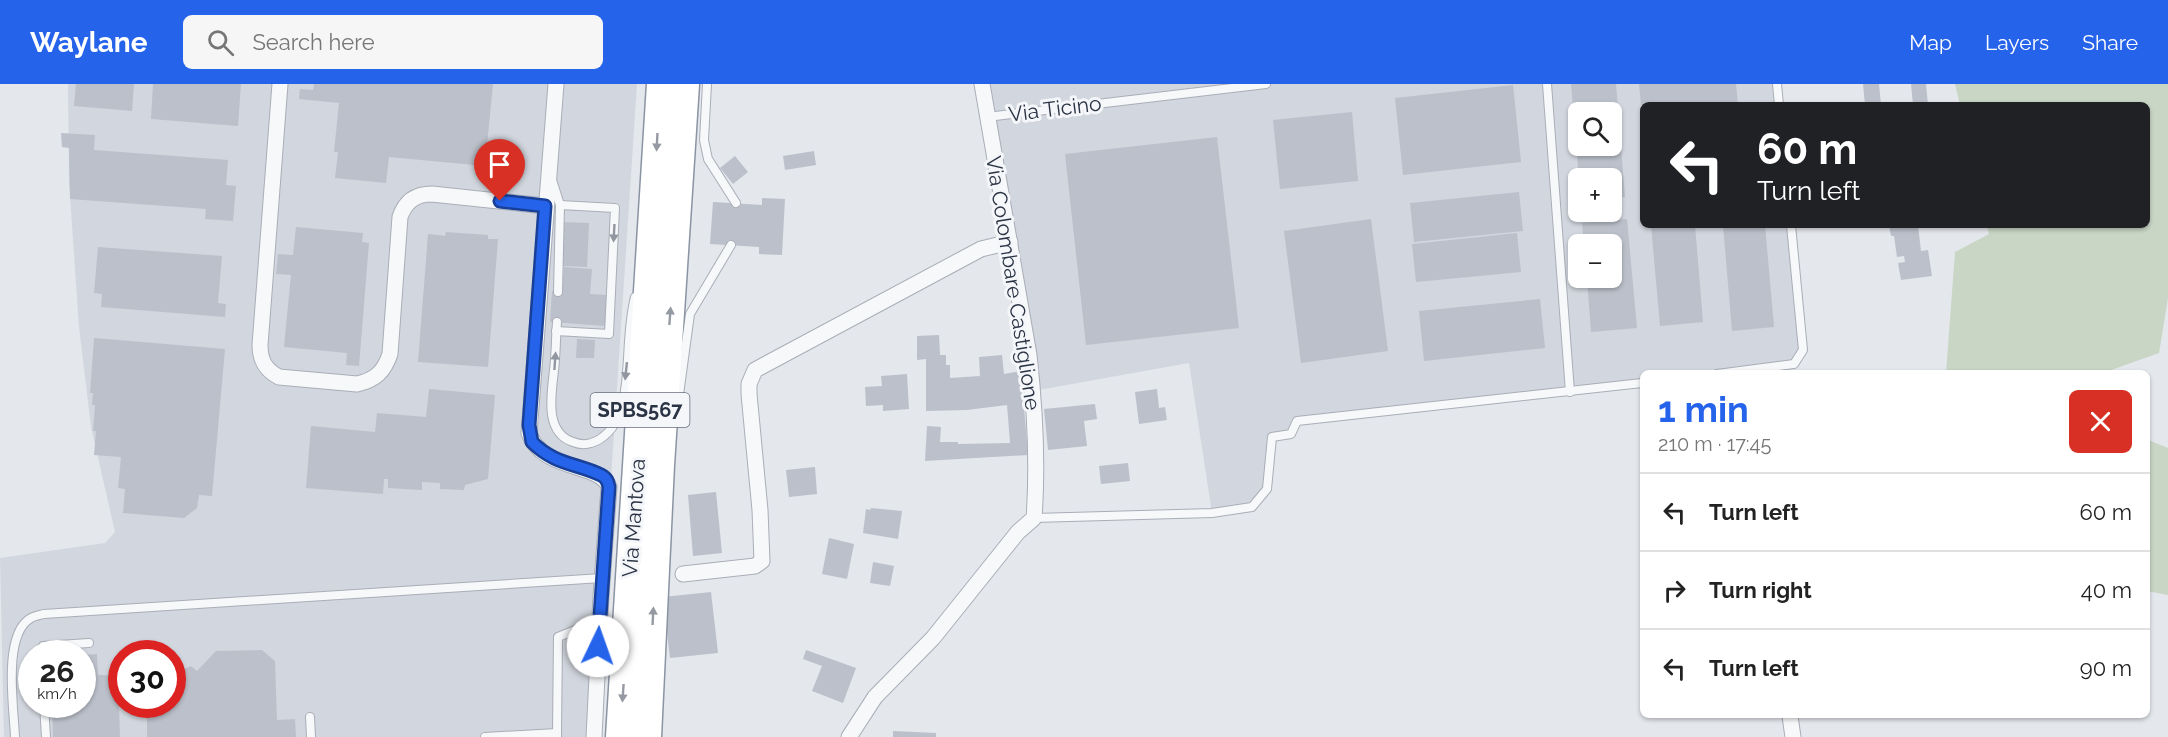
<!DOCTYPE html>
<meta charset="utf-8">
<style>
:root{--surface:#fff;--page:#f6f6f6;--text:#222;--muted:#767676;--line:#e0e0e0;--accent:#2563eb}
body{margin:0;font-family:Raleway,sans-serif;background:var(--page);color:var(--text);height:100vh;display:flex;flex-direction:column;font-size:22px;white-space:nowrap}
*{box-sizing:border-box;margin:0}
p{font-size:20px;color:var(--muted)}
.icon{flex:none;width:33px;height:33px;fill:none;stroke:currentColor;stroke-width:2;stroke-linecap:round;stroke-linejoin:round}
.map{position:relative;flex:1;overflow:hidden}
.sheet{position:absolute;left:1640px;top:286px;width:510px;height:348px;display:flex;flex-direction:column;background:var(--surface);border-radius:9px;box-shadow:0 2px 4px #0004}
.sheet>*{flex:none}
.banner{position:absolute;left:1640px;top:18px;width:510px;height:126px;border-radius:9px;box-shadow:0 2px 4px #0004;background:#202124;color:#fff;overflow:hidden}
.tools{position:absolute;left:1568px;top:18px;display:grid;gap:12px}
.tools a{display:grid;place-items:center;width:54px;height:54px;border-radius:9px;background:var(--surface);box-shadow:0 2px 4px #0004;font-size:30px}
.speed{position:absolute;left:18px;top:556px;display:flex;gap:12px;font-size:30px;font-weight:700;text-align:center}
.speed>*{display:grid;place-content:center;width:78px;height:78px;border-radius:50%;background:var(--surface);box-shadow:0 2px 4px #0004;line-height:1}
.speed small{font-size:15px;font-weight:400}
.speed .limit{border:9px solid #d22;background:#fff;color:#111}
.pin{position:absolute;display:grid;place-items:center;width:51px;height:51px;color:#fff;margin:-62px -26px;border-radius:50% 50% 50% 0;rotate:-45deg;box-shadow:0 0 6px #0007}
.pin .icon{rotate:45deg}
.me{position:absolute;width:66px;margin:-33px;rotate:3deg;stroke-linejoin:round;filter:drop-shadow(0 0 4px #0008)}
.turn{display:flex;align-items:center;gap:21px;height:126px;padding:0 18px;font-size:27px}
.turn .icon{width:78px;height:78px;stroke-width:2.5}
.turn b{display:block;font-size:42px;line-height:51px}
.round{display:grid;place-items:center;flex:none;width:63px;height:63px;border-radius:9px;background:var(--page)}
.head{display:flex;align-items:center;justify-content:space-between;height:102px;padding:0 18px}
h1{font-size:36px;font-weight:700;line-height:45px;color:var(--accent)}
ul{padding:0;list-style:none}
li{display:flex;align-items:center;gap:18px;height:78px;padding:0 18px;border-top:2px solid var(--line)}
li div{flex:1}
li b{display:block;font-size:22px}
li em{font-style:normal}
header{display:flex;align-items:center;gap:36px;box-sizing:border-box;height:84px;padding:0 30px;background:var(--accent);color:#fff}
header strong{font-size:28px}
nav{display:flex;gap:33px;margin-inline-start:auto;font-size:21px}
.search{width:420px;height:54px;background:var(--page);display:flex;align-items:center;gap:15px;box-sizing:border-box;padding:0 21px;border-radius:9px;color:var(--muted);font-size:22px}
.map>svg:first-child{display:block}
</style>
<header>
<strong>Waylane</strong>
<div class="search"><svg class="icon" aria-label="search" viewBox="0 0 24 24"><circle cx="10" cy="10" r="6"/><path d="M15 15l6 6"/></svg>Search here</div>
<nav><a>Map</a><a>Layers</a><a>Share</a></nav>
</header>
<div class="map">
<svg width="2168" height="653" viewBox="0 0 2168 653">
<rect width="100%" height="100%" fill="#e4e7ec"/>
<g fill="#d2d6de" fill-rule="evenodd">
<path d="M68,0H637L594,653H4L0,474L105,459L115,448L91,343L79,243L69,97ZM32,570H82V621H32ZM122,570H172V621H122Z"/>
<path d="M982,0H1777L1779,21H1642V141H1791L1803,266L1794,280L1717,289L1642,290V299L1297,337L1291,350L1272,354L1267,405L1252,423L1212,429L1189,279L1033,307ZM1578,28H1611V62H1578ZM1578,94H1611V128H1578ZM1578,160H1611V194H1578Z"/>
</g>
<g fill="#c9d6c5">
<path d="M1955,0H2168V214L2159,269L2103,289H1946L1955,168L1989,150L1987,141H2146V21H1960Z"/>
<path d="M2146,355L2168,364V511L2147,507Z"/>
</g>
<g fill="#bbc0ca" fill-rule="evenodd">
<path d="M76,0H134L132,27L74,22Z"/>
<path d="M153,0H241L238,42L151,35Z"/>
<path d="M314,0H493L485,82L389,73L386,99L335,94L338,68H334L339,19L299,15L300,5L313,6Z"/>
<path d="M1571,0H1616L1625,113L1611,114V94H1579ZM1578,28H1611V62H1578Z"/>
<path d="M1639,0H1736L1738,21H1641Z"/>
<path d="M1863,0H1879L1881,21H1865Z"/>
<path d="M1911,0H1926L1928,21H1913Z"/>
<path d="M1513,1L1521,78L1403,91L1395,14Z"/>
<path d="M1352,28L1358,97L1280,105L1273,36Z"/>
<path d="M61,49L95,51L94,66L228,76L226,101L236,102L233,137L205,135L206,125L70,115L69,64L62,63Z"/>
<path d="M1217,53L1239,244L1086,261L1065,70Z"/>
<path d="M814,67L816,81L785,86L783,72Z"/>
<path d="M735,72L748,88L733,100L720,84Z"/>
<path d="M1519,108L1523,147L1414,158L1410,119Z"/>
<path d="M762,114L785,115L782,171L759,170V163L710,160L713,118L762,121Z"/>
<path d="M1371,135L1388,267L1301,279L1284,147Z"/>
<path d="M1627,135L1637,244L1591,248L1587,194H1611V160H1584L1582,139Z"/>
<path d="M564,138L589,139L587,183L562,182Z"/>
<path d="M1651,141H1695L1703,238L1660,242Z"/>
<path d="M1723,141H1765L1774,243L1732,247Z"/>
<path d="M1889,141H1918L1921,167L1928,166L1932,192L1901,196L1898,179L1905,178L1904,172L1897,173L1894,152H1891Z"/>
<path d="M296,143L363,149L362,158L369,159L359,282L346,281L347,269L284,263L291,191L276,190L278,170L293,171Z"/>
<path d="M446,148L488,151V155H498L488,283L418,278L428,150L445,152Z"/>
<path d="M1517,149L1521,188L1416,198L1412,160Z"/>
<path d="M98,163L222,172L218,219L226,220L225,233L101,223L102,210L94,209Z"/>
<path d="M564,183L592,185L590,210L608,211L606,242L550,238L552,207L562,208Z"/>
<path d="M1540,215L1545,264L1424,277L1419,227Z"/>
<path d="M939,251L940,271H946V281H950V294L980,292L979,273L1002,271L1004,290L1021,287L1028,371L925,377L927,342L941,343L940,358H958V360L1010,359L1007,321L967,326L926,327V275L917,276V252Z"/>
<path d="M94,254L225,265L212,412L199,411L197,424L184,434L123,429L125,405L118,404L121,373L94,371L96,347H93L95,321H92L93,309H90Z"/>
<path d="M577,255L595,256L594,274H576Z"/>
<path d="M907,290L909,325L883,327V321L866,322L865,303L882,302L881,292Z"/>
<path d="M429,305L495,311L488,395L465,401L464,406L440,405V399L422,398V406L388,404V395H384L383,410L306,404L311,342L375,348L377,329L426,333Z"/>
<path d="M1157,305L1159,324L1165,323L1167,336L1139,340L1135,308Z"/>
<path d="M1095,320L1097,335L1084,337L1087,362L1048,366L1044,325Z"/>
<path d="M1128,379L1130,397L1101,400L1099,382Z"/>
<path d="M815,383L817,410L789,413L786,386Z"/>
<path d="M716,408L722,469L693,472L688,411Z"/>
<path d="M871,424L902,427L898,455L863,449L866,425L870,426Z"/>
<path d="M829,454L854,460L847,495L822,490Z"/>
<path d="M873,478L894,482L890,502L870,499Z"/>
<path d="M711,508L718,569L670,574L663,513Z"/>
<path d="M262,566L275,577L277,636L295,635L296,653H147V631L141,626L145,621H172V591L180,584L182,586L191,582L197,587L216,567Z"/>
<path d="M806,566L856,584L843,619L812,607L822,582L803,575Z"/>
<path d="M97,570L98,591H118L120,653H53L52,621H82V571Z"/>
<path d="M893,647L936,649V653H893Z"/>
</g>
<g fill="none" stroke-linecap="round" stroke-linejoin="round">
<defs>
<g id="lane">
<path d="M707,0L704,56L708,75L736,119"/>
<path d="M1547,0L1570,308"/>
<path d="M1777,0L1779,21"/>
<path d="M987,33L1266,0"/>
<path d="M552,96L560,121L558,208"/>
<path d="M557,238C556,251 556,263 555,275C554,300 540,347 573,358C578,360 585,361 591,359C603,356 615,343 619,331C632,294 625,251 635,213"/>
<path d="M556,247L609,250L615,124L560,121"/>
<path d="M1717,290L1794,280L1803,266L1791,141"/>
<path d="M675,340L690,230L731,161"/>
<path d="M1034,434L1212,429L1252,423L1267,405L1272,353L1291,350L1297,337L1642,299"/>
<path d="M42,570L43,562L89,559"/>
<path d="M44,621L46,653"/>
<path d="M310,633L311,653"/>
<path d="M557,649L558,553L583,543L599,539"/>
<path d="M15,653C14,625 2,550 31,534C34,532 40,531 44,530L602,494"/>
<path d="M485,653L557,649V652"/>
</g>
<g id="street">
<path d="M280,0L260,261C260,276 265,286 279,293L357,300C375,296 384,288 390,270L400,133C405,118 415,110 432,110L545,122"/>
<path d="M556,0L529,349C541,387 602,379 609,403L601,512L594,653"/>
<path d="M683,490L755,482L762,477L760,426L749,310V300L755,286L981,165L1010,158"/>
<path d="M1790,632L1793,653"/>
<path d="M849,653L875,613L933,554L1018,448L1034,434C1038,380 1035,325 1029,271L982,0"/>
</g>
<g id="highway">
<path d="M620,653L661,0"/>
<path d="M647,653L660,381L685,0"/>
</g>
</defs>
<use href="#lane" stroke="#a9aeb7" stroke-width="10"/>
<use href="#street" stroke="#a9aeb7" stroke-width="17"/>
<use href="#highway" stroke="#8b94a3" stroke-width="31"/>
<use href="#lane" stroke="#f7f8fa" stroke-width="8"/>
<use href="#street" stroke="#f7f8fa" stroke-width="15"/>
<use href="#highway" stroke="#fff" stroke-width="28"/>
</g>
<defs><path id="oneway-solid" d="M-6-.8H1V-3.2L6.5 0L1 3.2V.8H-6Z" transform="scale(1.5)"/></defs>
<g fill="#959aa2">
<use href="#oneway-solid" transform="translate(657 58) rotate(93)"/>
<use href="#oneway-solid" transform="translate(670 232) rotate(-86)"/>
<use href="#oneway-solid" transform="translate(653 532) rotate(-87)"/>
<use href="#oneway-solid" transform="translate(623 609) rotate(94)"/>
</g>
<g fill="#9196a0">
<use href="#oneway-solid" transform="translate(614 149) rotate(93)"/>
<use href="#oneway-solid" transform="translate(555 277) rotate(-86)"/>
<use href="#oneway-solid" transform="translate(626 287) rotate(96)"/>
</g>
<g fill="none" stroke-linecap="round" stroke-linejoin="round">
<defs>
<path id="route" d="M500,117L545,122L529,341L532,358C555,381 576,379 601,391C607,394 608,398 609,403L598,562"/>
</defs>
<use href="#route" stroke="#184099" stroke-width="15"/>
<use href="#route" stroke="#2563eb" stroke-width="10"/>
</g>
<g text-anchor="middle" stroke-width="6" stroke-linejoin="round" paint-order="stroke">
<rect fill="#f4f6f9" stroke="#676e7b" stroke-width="1.5" x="590.5" y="309" width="99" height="34" rx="4.5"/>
<g font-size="20" font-weight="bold" fill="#2b3445">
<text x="640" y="333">SPBS567</text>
</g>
<g font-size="21" fill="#2b3445" stroke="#f4f6f9">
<text transform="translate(1055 25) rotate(-7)" y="7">Via Ticino</text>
<text transform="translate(1013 199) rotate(81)" y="7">Via Colombare Castiglione</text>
<text transform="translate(634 434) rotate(-86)" y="7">Via Mantova</text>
</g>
</g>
</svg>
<div class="tools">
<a><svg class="icon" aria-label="search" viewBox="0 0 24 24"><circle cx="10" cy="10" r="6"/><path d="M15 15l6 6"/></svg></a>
<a>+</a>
<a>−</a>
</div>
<div class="speed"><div>26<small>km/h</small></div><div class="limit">30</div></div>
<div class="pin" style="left:500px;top:117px;background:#d93025"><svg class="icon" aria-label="arrive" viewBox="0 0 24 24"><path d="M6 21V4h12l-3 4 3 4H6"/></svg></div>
<svg class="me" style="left:598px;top:562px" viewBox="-20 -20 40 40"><circle r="19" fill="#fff"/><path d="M0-13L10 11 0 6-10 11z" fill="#2563eb"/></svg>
<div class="banner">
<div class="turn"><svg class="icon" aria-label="left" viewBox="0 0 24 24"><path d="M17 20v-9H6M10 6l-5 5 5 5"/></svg><div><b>60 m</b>Turn left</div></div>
</div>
<section class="sheet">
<div class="head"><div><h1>1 min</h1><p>210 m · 17:45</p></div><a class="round" style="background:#d93025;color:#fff"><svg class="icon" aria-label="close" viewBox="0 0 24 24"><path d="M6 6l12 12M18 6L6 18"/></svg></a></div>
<ul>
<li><svg class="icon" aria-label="left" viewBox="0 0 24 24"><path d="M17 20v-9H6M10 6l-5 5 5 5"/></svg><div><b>Turn left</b></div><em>60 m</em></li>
<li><svg class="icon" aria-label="right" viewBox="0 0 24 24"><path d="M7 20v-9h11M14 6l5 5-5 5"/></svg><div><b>Turn right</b></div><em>40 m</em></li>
<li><svg class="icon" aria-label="left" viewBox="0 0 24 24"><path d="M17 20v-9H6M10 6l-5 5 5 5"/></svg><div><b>Turn left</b></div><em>90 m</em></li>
</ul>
</section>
</div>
